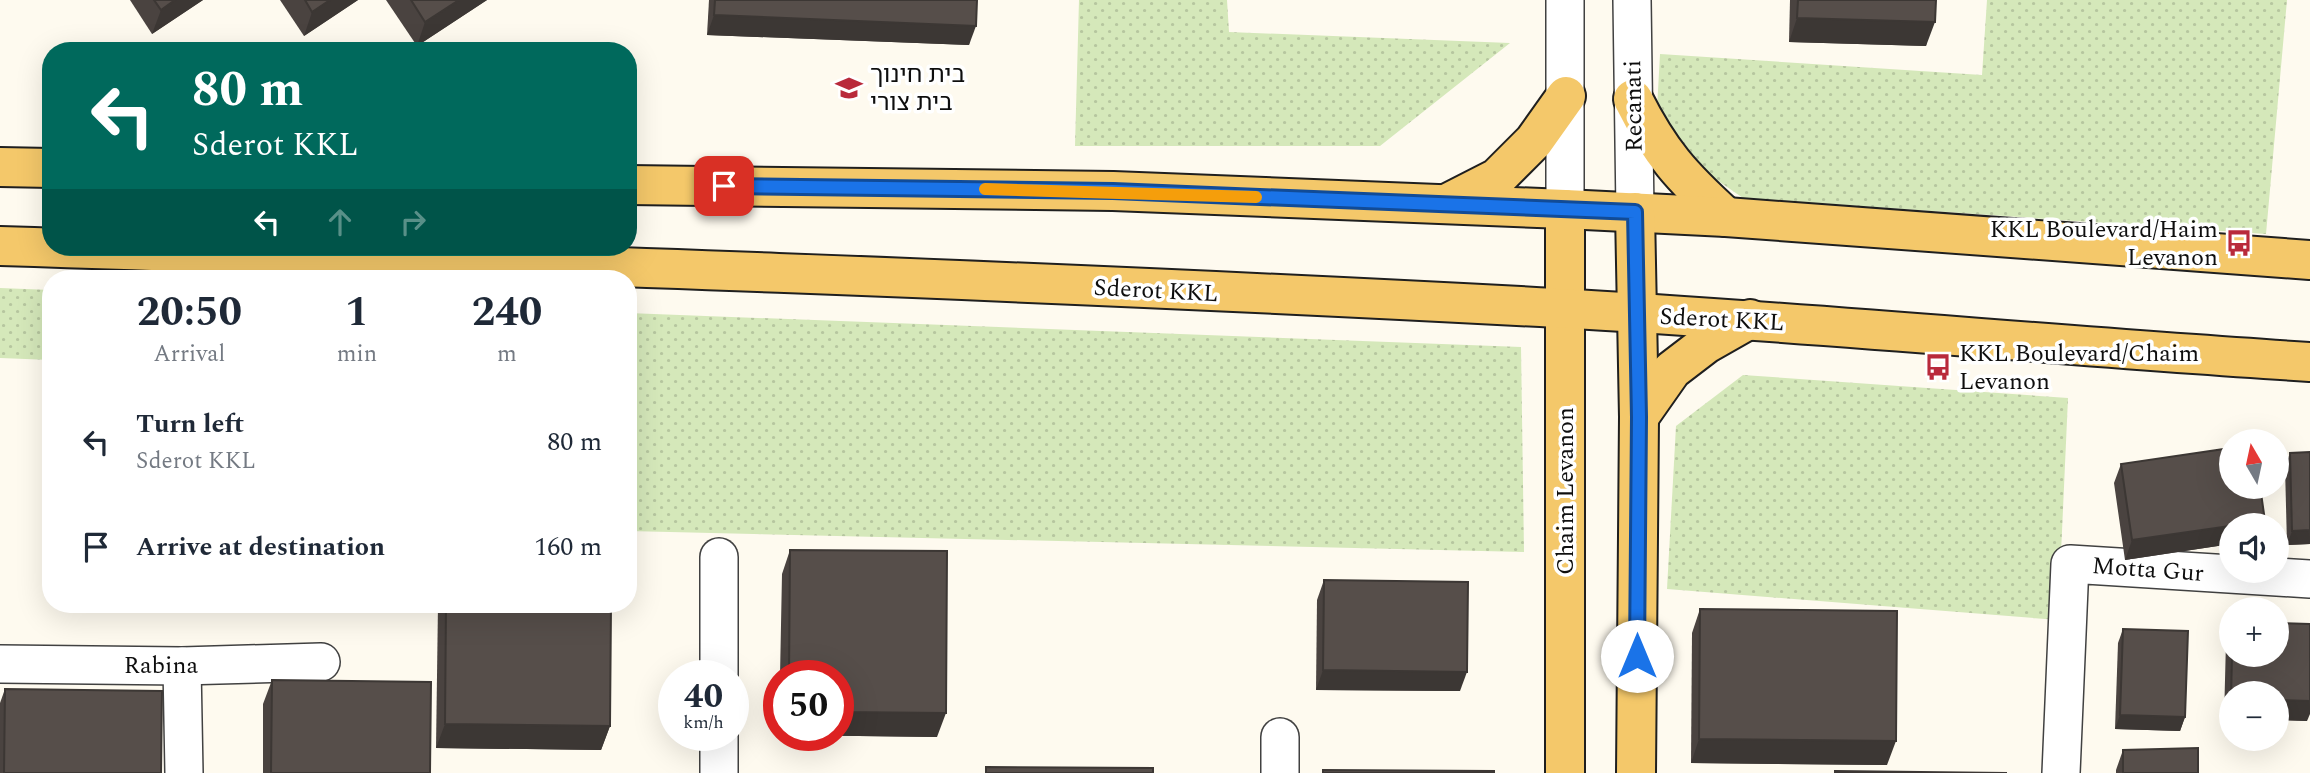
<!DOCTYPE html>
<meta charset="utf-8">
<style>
:root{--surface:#fff;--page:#f2f2f3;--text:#1f2937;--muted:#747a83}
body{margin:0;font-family:Spectral,"Noto Sans Hebrew",serif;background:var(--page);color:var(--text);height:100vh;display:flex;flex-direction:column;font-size:26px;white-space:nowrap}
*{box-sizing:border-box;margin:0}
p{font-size:23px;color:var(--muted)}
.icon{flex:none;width:38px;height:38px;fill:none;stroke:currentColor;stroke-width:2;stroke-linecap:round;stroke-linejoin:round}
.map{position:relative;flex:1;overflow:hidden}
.drawer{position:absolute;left:42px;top:270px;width:595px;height:343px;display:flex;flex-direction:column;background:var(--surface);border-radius:28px;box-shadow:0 7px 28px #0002}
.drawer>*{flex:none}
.banner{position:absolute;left:42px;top:42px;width:595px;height:214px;border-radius:28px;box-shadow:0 7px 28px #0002;background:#00695c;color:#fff;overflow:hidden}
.needle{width:46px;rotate:351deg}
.controls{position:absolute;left:2219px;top:429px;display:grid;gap:14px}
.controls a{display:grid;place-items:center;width:70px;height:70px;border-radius:50%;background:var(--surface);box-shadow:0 7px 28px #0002;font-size:35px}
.speed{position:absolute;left:658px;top:660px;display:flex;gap:14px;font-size:35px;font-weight:700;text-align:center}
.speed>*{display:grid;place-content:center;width:91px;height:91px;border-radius:50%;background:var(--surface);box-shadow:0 7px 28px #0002;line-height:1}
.speed small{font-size:18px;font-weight:400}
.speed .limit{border:10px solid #d22;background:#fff;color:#111}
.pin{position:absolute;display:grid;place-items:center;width:60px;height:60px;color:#fff;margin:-30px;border-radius:14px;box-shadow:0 4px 10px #0006}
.me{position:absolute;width:77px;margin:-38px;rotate:0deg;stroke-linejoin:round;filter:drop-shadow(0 0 5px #0008)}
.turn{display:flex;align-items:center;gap:24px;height:147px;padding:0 35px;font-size:32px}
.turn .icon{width:91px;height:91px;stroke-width:2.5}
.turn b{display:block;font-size:49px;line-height:60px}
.lanes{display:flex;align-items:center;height:66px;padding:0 35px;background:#0003;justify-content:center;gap:35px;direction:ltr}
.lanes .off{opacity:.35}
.eta{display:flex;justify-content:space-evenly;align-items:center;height:119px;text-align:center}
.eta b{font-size:42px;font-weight:700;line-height:49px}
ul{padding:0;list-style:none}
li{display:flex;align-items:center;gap:21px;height:105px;padding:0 35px}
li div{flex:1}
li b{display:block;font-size:26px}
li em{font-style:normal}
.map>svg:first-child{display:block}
</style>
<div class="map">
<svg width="2310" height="773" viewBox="0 0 2310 773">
<defs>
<pattern id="park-dots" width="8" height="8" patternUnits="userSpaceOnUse" patternTransform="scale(1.75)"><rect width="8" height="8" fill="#d5e8ba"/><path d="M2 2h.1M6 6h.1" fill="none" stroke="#b6c69f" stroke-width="1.8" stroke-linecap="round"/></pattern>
</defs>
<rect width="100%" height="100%" fill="#fefaef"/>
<g fill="url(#park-dots)">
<path d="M1079,0H1227L1229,32L1510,43L1380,146H1075Z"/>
<path d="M1987,0H2287L2266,234L1743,198L1691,162L1657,109L1660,54L1982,75Z"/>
<path d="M0,288L51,290V360L0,358Z"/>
<path d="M628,313L1521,347L1524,552L628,531Z"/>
<path d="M1743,375L2068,398L2058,620L1667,589L1676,426Z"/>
</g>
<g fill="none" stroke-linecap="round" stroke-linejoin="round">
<defs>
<g id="minor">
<path d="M1632,0L1635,212"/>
<path d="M1565,209V0"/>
<path d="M719,557V676"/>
<path d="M0,664L182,666L321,662"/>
<path d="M182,666L184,773"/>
<path d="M719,735V773"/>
<path d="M1280,737V773"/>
<path d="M2061,773L2070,564L2310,579"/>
</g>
<g id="major">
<path d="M1633,99C1660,153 1682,177 1726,217"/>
<path d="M0,167L51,168"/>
<path d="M628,185L1113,191L1565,209L1726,217L2310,260"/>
<path d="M1448,203L1497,178L1534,141L1566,96"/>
<path d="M1565,209V773"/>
<path d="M1635,212L1639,417L1636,773"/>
<path d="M0,246C519,263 1038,280 1556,308C1808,322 2059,346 2310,362"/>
<path d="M1639,417L1672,370L1706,344L1750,319"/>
</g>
</defs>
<use href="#minor" stroke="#414141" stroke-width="40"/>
<use href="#major" stroke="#1f1f1f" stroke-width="42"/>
<use href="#minor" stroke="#fff" stroke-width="37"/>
<use href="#major" stroke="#f4c86a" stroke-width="38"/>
</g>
<g fill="#4a4340">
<path d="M130,0H203L152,34Z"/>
<path d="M280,0H358L304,36Z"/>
<path d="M386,0H487L417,46Z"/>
<path d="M709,0H977L969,45L707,35Z"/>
<path d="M1790,0H1936L1926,46L1789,42Z"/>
<path d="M2290,453L2310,544L2287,545L2285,467Z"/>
<path d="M2121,464L2265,521L2263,525H2231V544L2125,560L2114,483Z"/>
<path d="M790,550L937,737L780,735L838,676H780L782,574Z"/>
<path d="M1324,580L1460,691L1316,690L1317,600Z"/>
<path d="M438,604H611L610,726L601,750L436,748Z"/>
<path d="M1700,609L1887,765L1691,763L1692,633Z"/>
<path d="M2231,626V654H2277L2307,721L2277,720V693L2231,719H2224L2226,641Z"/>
<path d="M2123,629L2185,717L2180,731L2115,729L2118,643Z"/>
<path d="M272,680L430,773H263V704Z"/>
<path d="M5,689L161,773H0V703Z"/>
<path d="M2123,750L2198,773H2116V770Z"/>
</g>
<g fill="#3c3734">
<path d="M175,0H203L152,34L161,10Z"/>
<path d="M330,0H358L304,36L312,12Z"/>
<path d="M459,0H487L417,46L425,22Z"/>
<path d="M714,15L976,26L969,45L707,35Z"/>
<path d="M1797,18L1935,22L1926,46L1789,42Z"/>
<path d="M2265,521L2263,525H2234Z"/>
<path d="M2231,525V544L2125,560L2132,540Z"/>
<path d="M2310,530V544L2287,545L2292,531Z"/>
<path d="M1323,670L1467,672L1460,691L1316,690Z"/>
<path d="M2231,699V719H2224Z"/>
<path d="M2277,700L2310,701V714L2307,721L2277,720Z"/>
<path d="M838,712L946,713L937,737L780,735H838Z"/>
<path d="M2120,715L2185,717L2180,731L2115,729Z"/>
<path d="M445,724L610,726L601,750L436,748Z"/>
<path d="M1699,739L1896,741L1887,765L1691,763Z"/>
</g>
<g fill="#564e4a" stroke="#3c3734" stroke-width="2">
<path d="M154,0H175L161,10Z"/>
<path d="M305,0H330L312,12Z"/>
<path d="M411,0H459L425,22Z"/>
<path d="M715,0H977L976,26L714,15Z"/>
<path d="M1798,0H1936L1935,22L1797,18Z"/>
<path d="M2231,448V486H2260L2265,521L2132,540L2121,464Z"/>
<path d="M2310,452V530L2292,531L2290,453Z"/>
<path d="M790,550L947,551L946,713L838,712V676H789Z"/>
<path d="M1324,580L1468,582L1467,672L1323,670Z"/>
<path d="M446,604H611L610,726L445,724Z"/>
<path d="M1700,609L1897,611L1896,741L1699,739Z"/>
<path d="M2277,623L2310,624V701L2277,700V693H2231V699L2232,654H2277Z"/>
<path d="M2123,629L2188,631L2185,717L2120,715Z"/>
<path d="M272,680L431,682L430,773H271Z"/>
<path d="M5,689L162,691L161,773H4Z"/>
<path d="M2198,748V773H2123V750Z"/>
<path d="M986,767L1153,768V773H986Z"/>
<path d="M1323,770L1494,771V773H1323Z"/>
<path d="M1835,771L2007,773H1835Z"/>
</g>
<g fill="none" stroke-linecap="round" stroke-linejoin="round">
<defs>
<path id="route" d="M724,186L1113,191L1635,212L1639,417L1637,656"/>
</defs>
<use href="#route" stroke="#114b97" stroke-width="18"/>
<use href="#route" stroke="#1a73e8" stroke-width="12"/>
<path stroke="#f59e0b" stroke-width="12" d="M985,189L1256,197"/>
</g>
<defs>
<symbol id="school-bare" viewBox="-9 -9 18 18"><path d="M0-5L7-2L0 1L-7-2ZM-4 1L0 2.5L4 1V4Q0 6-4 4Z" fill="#b92a3b" stroke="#fff" stroke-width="2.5" paint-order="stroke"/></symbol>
<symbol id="bus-bare" viewBox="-9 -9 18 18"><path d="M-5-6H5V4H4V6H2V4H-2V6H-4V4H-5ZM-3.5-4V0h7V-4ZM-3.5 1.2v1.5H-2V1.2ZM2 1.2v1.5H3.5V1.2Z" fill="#b92a3b" stroke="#fff" stroke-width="2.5" paint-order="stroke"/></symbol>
</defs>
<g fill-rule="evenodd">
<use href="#school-bare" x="830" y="69" width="38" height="38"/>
<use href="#bus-bare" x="2220" y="224" width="38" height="38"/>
<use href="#bus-bare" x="1919" y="348" width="38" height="38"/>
</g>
<g text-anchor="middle" stroke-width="7" stroke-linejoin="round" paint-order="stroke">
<g font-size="24" fill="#0e0e0e" stroke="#fff" text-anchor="start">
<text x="870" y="82">בית חינוך<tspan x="870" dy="28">בית צורי</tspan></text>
<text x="2218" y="237" text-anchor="end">KKL Boulevard/Haim<tspan x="2218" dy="28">Levanon</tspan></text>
<text x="1959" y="361">KKL Boulevard/Chaim<tspan x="1959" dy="28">Levanon</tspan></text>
</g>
<g font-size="24" fill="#0e0e0e" stroke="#fff">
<text transform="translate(1633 106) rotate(-91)" y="8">Recanati</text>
<text transform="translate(1156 290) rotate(3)" y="8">Sderot KKL</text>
<text transform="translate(1722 319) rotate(3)" y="8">Sderot KKL</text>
<text transform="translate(1565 491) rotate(-90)" y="8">Chaim Levanon</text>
<text transform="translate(2148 569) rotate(4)" y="8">Motta Gur</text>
<text x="161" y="673">Rabina</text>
</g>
</g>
</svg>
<div class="controls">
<a><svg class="needle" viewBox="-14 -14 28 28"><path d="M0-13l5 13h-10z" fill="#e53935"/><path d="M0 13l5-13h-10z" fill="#747a83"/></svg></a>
<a><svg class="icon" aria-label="sound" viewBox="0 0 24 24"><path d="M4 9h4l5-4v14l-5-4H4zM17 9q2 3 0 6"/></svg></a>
<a>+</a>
<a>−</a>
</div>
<div class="speed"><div>40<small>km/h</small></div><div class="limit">50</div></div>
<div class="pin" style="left:724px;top:186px;background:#d93025"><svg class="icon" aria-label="arrive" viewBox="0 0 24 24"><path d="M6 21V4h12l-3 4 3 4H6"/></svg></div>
<svg class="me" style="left:1637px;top:656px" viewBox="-20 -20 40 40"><circle r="19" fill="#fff"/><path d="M0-13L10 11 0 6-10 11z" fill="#1a73e8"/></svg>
<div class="banner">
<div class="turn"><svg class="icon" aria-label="left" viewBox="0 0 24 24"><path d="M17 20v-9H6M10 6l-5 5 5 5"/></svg><div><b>80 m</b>Sderot KKL</div></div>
<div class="lanes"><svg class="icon" aria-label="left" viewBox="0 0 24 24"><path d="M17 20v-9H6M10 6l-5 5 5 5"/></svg><svg class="icon off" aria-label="ahead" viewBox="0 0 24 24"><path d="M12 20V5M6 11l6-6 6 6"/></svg><svg class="icon off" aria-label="right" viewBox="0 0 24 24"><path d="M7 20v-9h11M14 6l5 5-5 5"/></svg></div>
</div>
<section class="drawer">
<div class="eta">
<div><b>20:50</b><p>Arrival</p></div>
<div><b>1</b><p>min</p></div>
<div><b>240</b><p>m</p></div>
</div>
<ul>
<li><svg class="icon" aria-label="left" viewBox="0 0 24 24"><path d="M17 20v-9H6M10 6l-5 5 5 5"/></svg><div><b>Turn left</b><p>Sderot KKL</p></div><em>80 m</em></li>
<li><svg class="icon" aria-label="arrive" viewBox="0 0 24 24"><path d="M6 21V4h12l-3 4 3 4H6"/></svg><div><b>Arrive at destination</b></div><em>160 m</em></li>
</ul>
</section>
</div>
